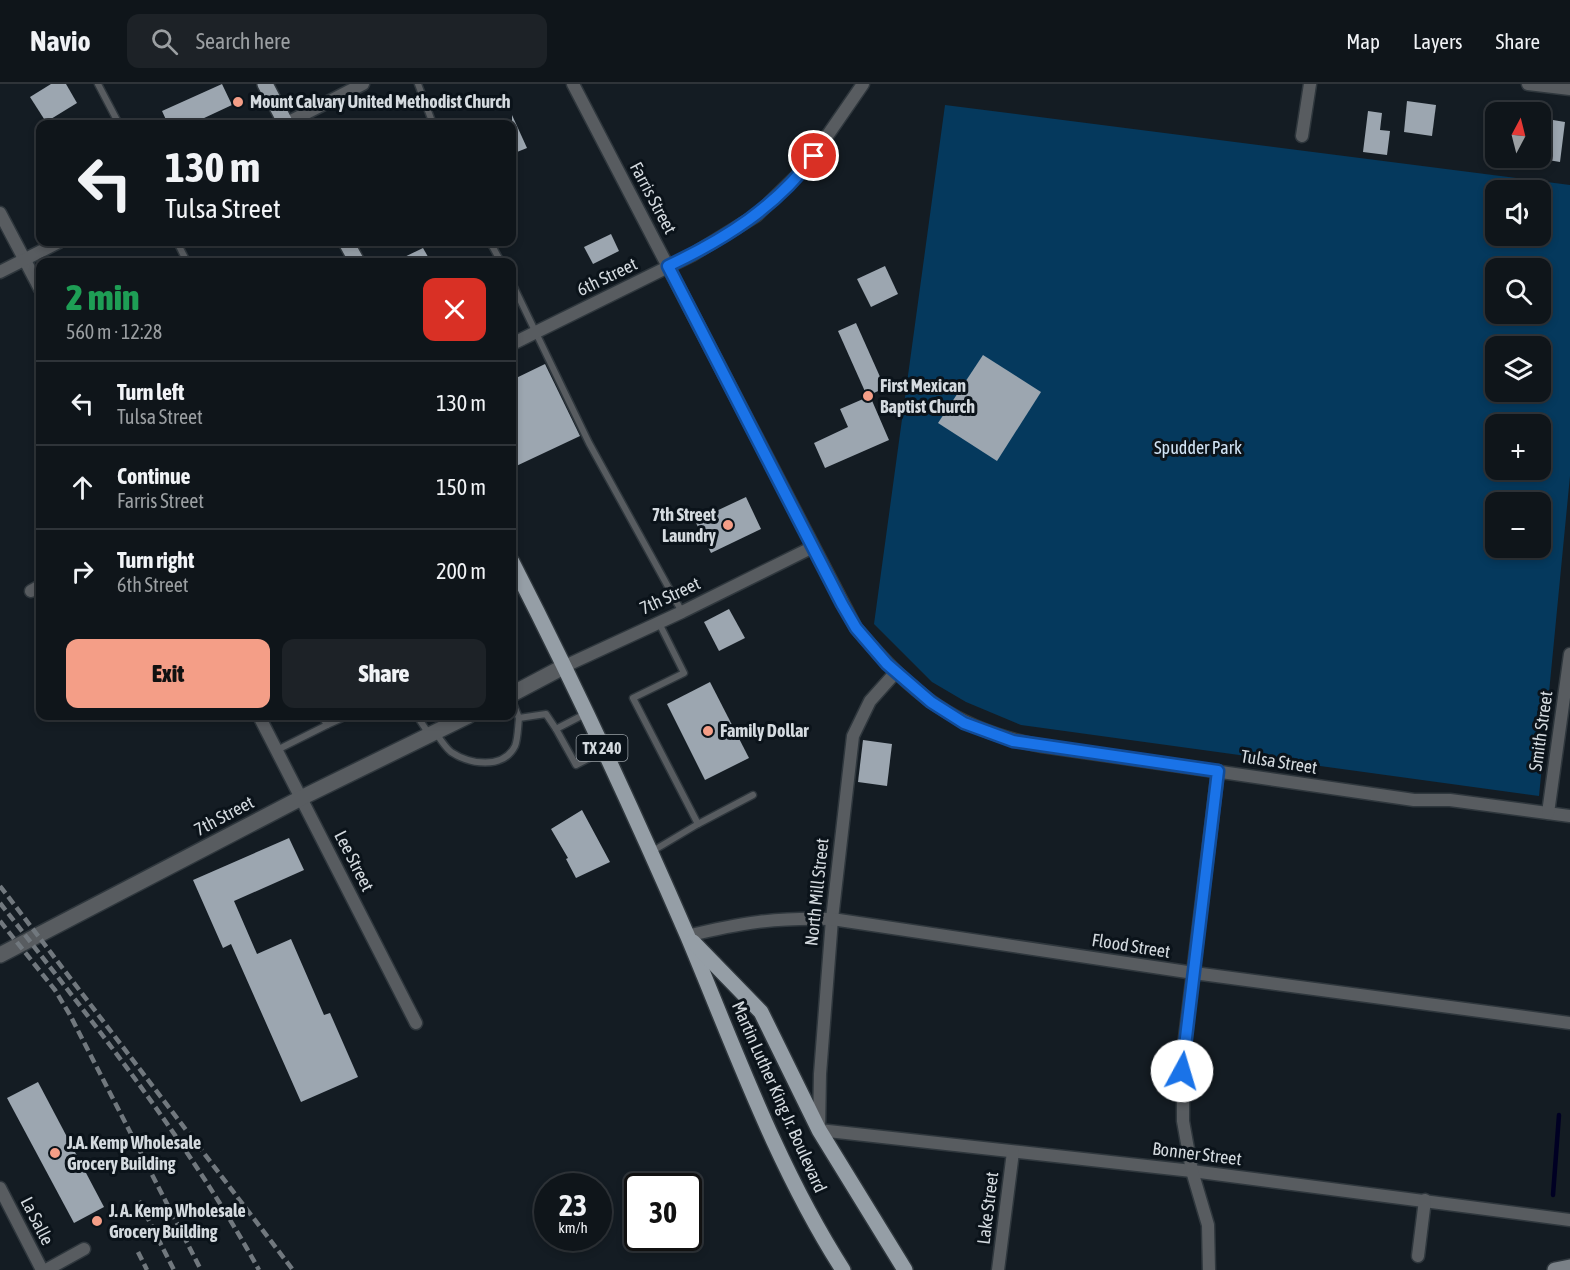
<!DOCTYPE html>
<meta charset="utf-8">
<style>
:root{--surface:#0f151a;--page:#1d2227;--text:#f1f3f6;--muted:#9b9fa2;--line:#2f3439;--accent:#f49e87}
body{margin:0;font-family:"Asap Condensed",sans-serif;background:var(--page);color:var(--text);height:100vh;display:flex;flex-direction:column;font-size:22px;white-space:nowrap}
*{box-sizing:border-box;margin:0}
p{font-size:20px;color:var(--muted)}
.icon{flex:none;width:33px;height:33px;fill:none;stroke:currentColor;stroke-width:2;stroke-linecap:round;stroke-linejoin:round}
.map{position:relative;flex:1;overflow:hidden}
.panel{position:absolute;left:36px;top:174px;width:480px;height:462px;display:flex;flex-direction:column;background:var(--surface);border-radius:12px;box-shadow:0 3px 9px #0003,0 0 0 2px var(--line)}
.panel>*{flex:none}
.guide{position:absolute;left:36px;top:36px;width:480px;height:126px;border-radius:12px;box-shadow:0 3px 9px #0003,0 0 0 2px var(--line);background:#0f151a;color:var(--text);overflow:hidden}
.needle{width:39px;rotate:7deg}
.fabs{position:absolute;left:1485px;top:18px;display:grid;gap:12px}
.fabs a{display:grid;place-items:center;width:66px;height:66px;border-radius:12px;background:var(--surface);box-shadow:0 3px 9px #0003,0 0 0 2px var(--line);font-size:30px}
.speed{position:absolute;left:534px;top:1089px;display:flex;gap:12px;font-size:30px;font-weight:700;text-align:center}
.speed>*{display:grid;place-content:center;width:78px;height:78px;border-radius:50%;background:var(--surface);box-shadow:0 3px 9px #0003,0 0 0 2px var(--line);line-height:1}
.speed small{font-size:15px;font-weight:400}
.speed .limit{border:3px solid #111;border-radius:9px;background:#fff;color:#111}
.pin{position:absolute;display:grid;place-items:center;width:51px;height:51px;color:#fff;margin:-26px;border:3px solid #fff;border-radius:50%;box-shadow:0 2px 6px #0007}
.me{position:absolute;width:66px;margin:-33px;rotate:6deg;stroke-linejoin:round;filter:drop-shadow(0 0 4px #0008)}
.turn{display:flex;align-items:center;gap:21px;height:126px;padding:0 30px;font-size:27px}
.turn .icon{width:78px;height:78px;stroke-width:2.5}
.turn b{display:block;font-size:42px;line-height:51px}
.round{display:grid;place-items:center;flex:none;width:63px;height:63px;border-radius:12px;background:var(--page)}
.summary{display:flex;align-items:center;justify-content:space-between;height:102px;padding:0 30px}
h1{font-size:36px;font-weight:800;line-height:45px;color:#1e9e55}
.action{display:flex;gap:12px;margin-top:auto;padding:12px 30px}
.action a{flex:1;height:69px;border-radius:12px;background:var(--accent);color:#111;font-size:24px;font-weight:800;line-height:69px;text-align:center}
.action a+a{background:var(--page);color:var(--text)}
ul{padding:0;list-style:none}
li{display:flex;align-items:center;gap:18px;height:84px;padding:0 30px;border-top:2px solid var(--line)}
li div{flex:1}
li b{display:block;font-size:22px}
li em{font-style:normal}
header{display:flex;align-items:center;gap:36px;box-sizing:border-box;height:84px;padding:0 30px;background:var(--surface);border-bottom:2px solid var(--line)}
header strong{font-size:28px}
nav{display:flex;gap:33px;margin-inline-start:auto;font-size:21px}
.search{width:420px;height:54px;background:var(--page);display:flex;align-items:center;gap:15px;box-sizing:border-box;padding:0 21px;border-radius:12px;color:var(--muted);font-size:22px}
.map>svg:first-child{display:block}
</style>
<header>
<strong>Navio</strong>
<div class="search"><svg class="icon" aria-label="search" viewBox="0 0 24 24"><circle cx="10" cy="10" r="6"/><path d="M15 15l6 6"/></svg>Search here</div>
<nav><a>Map</a><a>Layers</a><a>Share</a></nav>
</header>
<div class="map">
<svg width="1570" height="1186" viewBox="0 0 1570 1186">
<rect width="100%" height="100%" fill="#141c23"/>
<path fill="#05395d" fill-rule="evenodd" d="M945,21L1570,101V392L1539,712L1021,641L966,618L932,598L874,540ZM1496,106H1540V152H1496ZM1496,184H1540V230H1496ZM1496,262H1540V308H1496ZM1496,340H1540V386H1496ZM1496,418H1540V464H1496Z"/>
<g fill="none" stroke-linecap="round" stroke-linejoin="round">
<path stroke="#000023" stroke-width="4.5" d="M1553,1111L1559,1031"/>
</g>
<g fill="#9ca6b0">
<path d="M51,0H66L77,19L46,38L30,13Z"/>
<path d="M222,0L232,21L202,35L205,40H168L162,27Z"/>
<path d="M1407,17L1436,21L1432,52L1404,48Z"/>
<path d="M1368,27L1382,29L1380,46L1390,47L1387,71L1363,68Z"/>
<path d="M512,31L527,64L512,70Z"/>
<path d="M1547,35L1565,38L1560,78L1542,75Z"/>
<path d="M611,150L619,167L593,180L584,163Z"/>
<path d="M423,164L431,178H394Z"/>
<path d="M885,182L898,210L871,223L857,195Z"/>
<path d="M856,239L885,304L867,312L838,247Z"/>
<path d="M983,271L1041,308L997,377L938,339Z"/>
<path d="M545,280L580,352L512,384V296Z"/>
<path d="M870,312L889,356L825,384L814,359L848,343L840,325Z"/>
<path d="M746,413L761,445L711,469L695,437Z"/>
<path d="M729,525L745,554L719,567L704,538Z"/>
<path d="M710,598L749,674L705,696L667,620Z"/>
<path d="M863,656L892,660L887,702L858,698Z"/>
<path d="M582,726L610,778L576,794L566,775L568,774L551,745Z"/>
<path d="M289,754L304,786L234,817L257,870L291,855L324,931L330,929L358,993L301,1018L231,860L223,864L193,796Z"/>
<path d="M38,998L104,1123L74,1139L7,1014Z"/>
</g>
<g fill="none" stroke-linecap="round" stroke-linejoin="round">
<defs>
<g id="service">
<path d="M98,0L119,40"/>
<path d="M418,0L433,40"/>
<path d="M177,158L187,178"/>
<path d="M490,158L501,178"/>
<path d="M512,199L589,359L682,528"/>
<path d="M512,617L519,634L546,630L556,645"/>
<path d="M585,630L556,645L576,681L603,667"/>
<path d="M417,632L429,650"/>
<path d="M327,641L347,632"/>
<path d="M436,649C440,655 445,663 451,668C469,680 503,686 515,662C518,655 518,642 519,634"/>
<path d="M277,666L327,641L322,632"/>
<path d="M698,740L753,711"/>
<path d="M651,768L698,740L633,614L684,589L659,539"/>
</g>
<g id="minor">
<path d="M573,0L856,544C912,610 955,646 1042,662L1414,716H1450L1570,732"/>
<path d="M1528,0L1570,5"/>
<path d="M285,40L363,0"/>
<path d="M1302,52L1310,0"/>
<path d="M0,129L40,205"/>
<path d="M0,188L59,158"/>
<path d="M512,260L692,171L757,131L805,84L863,0"/>
<path d="M31,507L40,502"/>
<path d="M565,582L682,528L813,463"/>
<path d="M896,588L870,617L853,652L832,835L820,990L819,1046L1192,1087L1570,1136"/>
<path d="M259,632L416,939"/>
<path d="M1548,729L1570,570"/>
<path d="M687,852C740,839 777,833 832,835L1194,889L1570,939"/>
<path d="M0,1104L42,1186"/>
<path d="M1418,1172L1425,1116"/>
<path d="M46,1186L84,1165"/>
<path d="M998,1186L1013,1068"/>
<path d="M1209,1186L1208,1141L1192,1087L1183,1037V970L1218,687"/>
</g>
<g id="tertiary">
<path d="M512,610L565,582"/>
<path d="M0,871L301,714L468,632"/>
</g>
<path id="secondary" d="M1555,1186L1570,1183"/>
<g id="primary">
<path d="M265,0L286,40"/>
<path d="M346,158L357,178"/>
<path d="M512,478C575,601 633,726 688,853C735,965 777,1083 843,1186"/>
<path d="M693,858L761,928L819,1046L905,1186"/>
</g>
</defs>
<use href="#service" stroke="#2f373d" stroke-width="9"/>
<use href="#minor" stroke="#2f373d" stroke-width="15"/>
<use href="#tertiary" stroke="#2f373d" stroke-width="18"/>
<use href="#secondary" stroke="#2f373d" stroke-width="18"/>
<use href="#primary" stroke="#2f373d" stroke-width="18"/>
<use href="#service" stroke="#585c60" stroke-width="6"/>
<use href="#minor" stroke="#585c60" stroke-width="12"/>
<use href="#tertiary" stroke="#585c60" stroke-width="15"/>
<use href="#secondary" stroke="#7a8187" stroke-width="15"/>
<use href="#primary" stroke="#959ea6" stroke-width="15"/>
<g stroke="#71787e" stroke-width="4.5" stroke-dasharray="9 4.5" stroke-linecap="butt">
<path d="M0,802L293,1186"/>
<path d="M0,819C92,937 187,1055 259,1186"/>
<path d="M0,837L55,906L70,931L201,1186"/>
<path d="M139,1117L174,1186"/>
<path d="M138,1168L147,1186"/>
</g>
</g>
<g fill="none" stroke-linecap="round" stroke-linejoin="round">
<defs>
<path id="route" d="M814,72C776,123 725,155 668,182L842,520L856,544L887,580L931,618L964,639L1013,657L1218,687L1182,987"/>
</defs>
<use href="#route" stroke="#114b97" stroke-width="15"/>
<use href="#route" stroke="#1a73e8" stroke-width="10"/>
</g>
<g fill="#f49e87" stroke="#0b131a" stroke-width="2">
<circle cx="238" cy="18" r="6"/>
<circle cx="868" cy="312" r="6"/>
<circle cx="728" cy="441" r="6"/>
<circle cx="708" cy="647" r="6"/>
<circle cx="55" cy="1069" r="6"/>
<circle cx="97" cy="1137" r="6"/>
</g>
<g text-anchor="middle" stroke-width="6" stroke-linejoin="round" paint-order="stroke">
<rect fill="#0b131a" stroke="#989ea4" stroke-width="1.5" x="576.5" y="651" width="51" height="26" rx="4.5"/>
<g font-size="16" font-weight="bold" fill="#d4dadf">
<text x="602" y="670">TX 240</text>
</g>
<g font-size="18" font-weight="bold" fill="#d4dadf" stroke="#0b131a" text-anchor="start">
<text x="250" y="24">Mount Calvary United Methodist Church</text>
<text x="880" y="308">First Mexican<tspan x="880" dy="21">Baptist Church</tspan></text>
<text x="716" y="437" text-anchor="end">7th Street<tspan x="716" dy="21">Laundry</tspan></text>
<text x="720" y="653">Family Dollar</text>
<text x="67" y="1065">J.A. Kemp Wholesale<tspan x="67" dy="21">Grocery Building</tspan></text>
<text x="109" y="1133">J. A. Kemp Wholesale<tspan x="109" dy="21">Grocery Building</tspan></text>
</g>
<g font-size="18" fill="#d4dadf" stroke="#0b131a">
<text transform="translate(653 114) rotate(62)" y="6">Farris Street</text>
<text transform="translate(607 193) rotate(-26)" y="6">6th Street</text>
<text transform="translate(670 512) rotate(-25)" y="6">7th Street</text>
<text transform="translate(1541 647) rotate(-82)" y="6">Smith Street</text>
<text transform="translate(1279 678) rotate(9)" y="6">Tulsa Street</text>
<text transform="translate(224 732) rotate(-28)" y="6">7th Street</text>
<text transform="translate(354 777) rotate(63)" y="6">Lee Street</text>
<text transform="translate(817 808) rotate(-84)" y="6">North Mill Street</text>
<text transform="translate(1131 862) rotate(9)" y="6">Flood Street</text>
<text transform="translate(779 1013) rotate(66)" y="6">Martin Luther King Jr. Boulevard</text>
<text transform="translate(1197 1070) rotate(7)" y="6">Bonner Street</text>
<text transform="translate(988 1124) rotate(-83)" y="6">Lake Street</text>
<text transform="translate(37 1137) rotate(63)" y="6">La Salle</text>
</g>
<g font-size="18" fill="#d2e4f5" stroke="#0b131a">
<text x="1198" y="370">Spudder Park</text>
</g>
</g>
</svg>
<div class="fabs">
<a><svg class="needle" viewBox="-14 -14 28 28"><path d="M0-13l5 13h-10z" fill="#e53935"/><path d="M0 13l5-13h-10z" fill="#9b9fa2"/></svg></a>
<a><svg class="icon" aria-label="sound" viewBox="0 0 24 24"><path d="M4 9h4l5-4v14l-5-4H4zM17 9q2 3 0 6"/></svg></a>
<a><svg class="icon" aria-label="search" viewBox="0 0 24 24"><circle cx="10" cy="10" r="6"/><path d="M15 15l6 6"/></svg></a>
<a><svg class="icon" aria-label="layers" viewBox="0 0 24 24"><path d="M12 4l9 5-9 5-9-5zM3 14l9 5 9-5"/></svg></a>
<a>+</a>
<a>−</a>
</div>
<div class="speed"><div>23<small>km/h</small></div><div class="limit">30</div></div>
<div class="pin" style="left:814px;top:72px;background:#d93025"><svg class="icon" aria-label="arrive" viewBox="0 0 24 24"><path d="M6 21V4h12l-3 4 3 4H6"/></svg></div>
<svg class="me" style="left:1182px;top:987px" viewBox="-20 -20 40 40"><circle r="19" fill="#fff"/><path d="M0-13L10 11 0 6-10 11z" fill="#1a73e8"/></svg>
<div class="guide">
<div class="turn"><svg class="icon" aria-label="left" viewBox="0 0 24 24"><path d="M17 20v-9H6M10 6l-5 5 5 5"/></svg><div><b>130 m</b>Tulsa Street</div></div>
</div>
<section class="panel">
<div class="summary"><div><h1>2 min</h1><p>560 m · 12:28</p></div><a class="round" style="background:#d93025;color:#fff"><svg class="icon" aria-label="close" viewBox="0 0 24 24"><path d="M6 6l12 12M18 6L6 18"/></svg></a></div>
<ul>
<li><svg class="icon" aria-label="left" viewBox="0 0 24 24"><path d="M17 20v-9H6M10 6l-5 5 5 5"/></svg><div><b>Turn left</b><p>Tulsa Street</p></div><em>130 m</em></li>
<li><svg class="icon" aria-label="ahead" viewBox="0 0 24 24"><path d="M12 20V5M6 11l6-6 6 6"/></svg><div><b>Continue</b><p>Farris Street</p></div><em>150 m</em></li>
<li><svg class="icon" aria-label="right" viewBox="0 0 24 24"><path d="M7 20v-9h11M14 6l5 5-5 5"/></svg><div><b>Turn right</b><p>6th Street</p></div><em>200 m</em></li>
</ul>
<div class="action"><a>Exit</a><a>Share</a></div>
</section>
</div>
